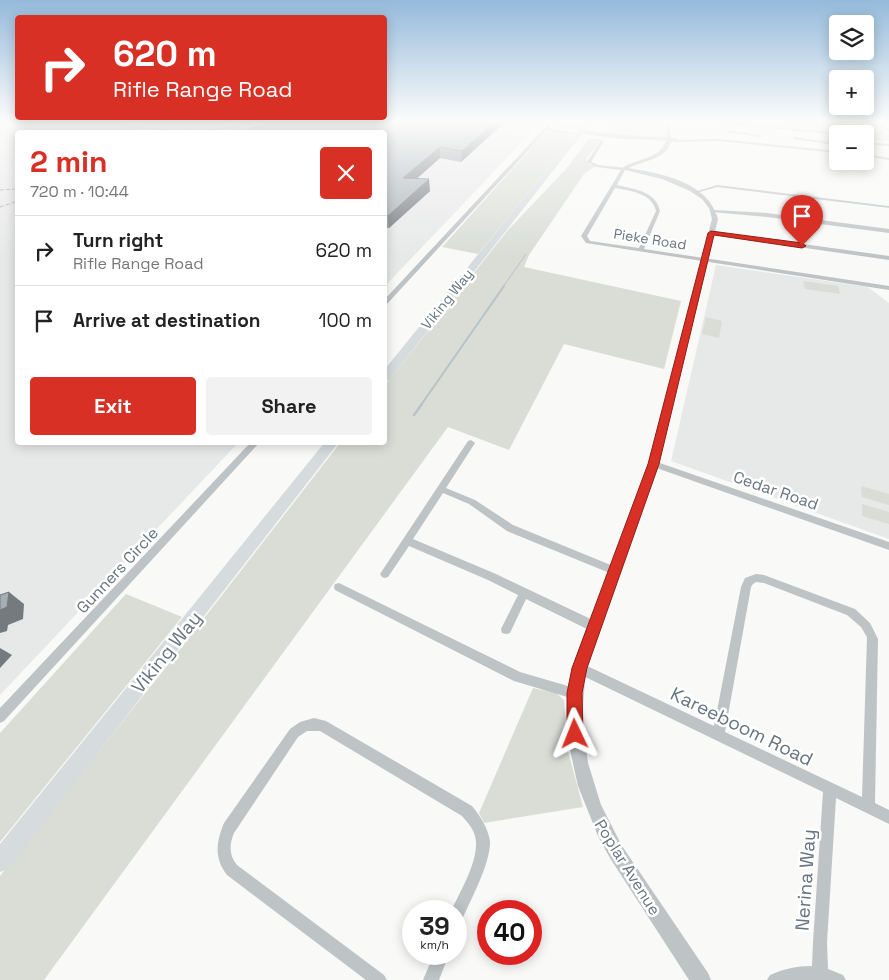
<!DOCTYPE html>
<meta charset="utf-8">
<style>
:root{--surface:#fff;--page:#f2f2f2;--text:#222;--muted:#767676;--line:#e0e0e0;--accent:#d93025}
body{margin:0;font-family:"Space Grotesk",sans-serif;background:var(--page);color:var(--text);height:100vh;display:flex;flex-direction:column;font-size:19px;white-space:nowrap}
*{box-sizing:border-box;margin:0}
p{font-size:16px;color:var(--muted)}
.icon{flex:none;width:28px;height:28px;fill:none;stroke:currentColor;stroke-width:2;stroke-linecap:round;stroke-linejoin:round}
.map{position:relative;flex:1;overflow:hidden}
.drawer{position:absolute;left:15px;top:130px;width:372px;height:315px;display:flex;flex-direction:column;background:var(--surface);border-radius:5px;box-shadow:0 2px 12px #0003}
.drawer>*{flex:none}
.guide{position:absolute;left:15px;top:15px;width:372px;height:105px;border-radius:5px;box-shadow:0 2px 12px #0003;background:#d93025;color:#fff;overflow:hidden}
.tools{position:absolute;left:829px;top:15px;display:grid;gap:10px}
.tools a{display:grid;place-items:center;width:45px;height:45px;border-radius:5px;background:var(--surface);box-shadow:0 2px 12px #0003;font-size:25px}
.speed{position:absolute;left:402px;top:900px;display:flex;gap:10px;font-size:25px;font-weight:700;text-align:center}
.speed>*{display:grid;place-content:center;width:65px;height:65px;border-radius:50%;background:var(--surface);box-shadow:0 2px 12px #0003;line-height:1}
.speed small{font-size:12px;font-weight:400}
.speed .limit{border:8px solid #d22;background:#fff;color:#111}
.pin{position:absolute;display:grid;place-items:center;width:42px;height:42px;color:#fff;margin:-51px -21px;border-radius:50% 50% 50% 0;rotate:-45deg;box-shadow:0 0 5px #0007}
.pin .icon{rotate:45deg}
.me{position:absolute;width:55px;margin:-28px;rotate:358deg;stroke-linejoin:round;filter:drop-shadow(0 0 4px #0008)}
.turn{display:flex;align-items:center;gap:18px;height:105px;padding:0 15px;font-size:22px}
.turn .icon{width:65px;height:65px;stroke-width:2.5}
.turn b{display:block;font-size:35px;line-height:42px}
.round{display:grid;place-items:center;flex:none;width:52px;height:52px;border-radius:5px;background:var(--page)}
.headline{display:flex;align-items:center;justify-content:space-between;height:85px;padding:0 15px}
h1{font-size:30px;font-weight:700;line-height:38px;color:var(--accent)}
.button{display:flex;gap:10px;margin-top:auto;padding:10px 15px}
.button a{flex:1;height:58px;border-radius:5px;background:var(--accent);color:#fff;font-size:20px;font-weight:700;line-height:58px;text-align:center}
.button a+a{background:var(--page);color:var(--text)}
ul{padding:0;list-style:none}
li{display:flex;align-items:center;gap:15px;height:70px;padding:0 15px;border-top:1px solid var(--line)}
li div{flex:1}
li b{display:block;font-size:19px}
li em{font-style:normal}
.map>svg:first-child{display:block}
</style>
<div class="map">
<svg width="889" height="980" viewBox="0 0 889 980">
<rect width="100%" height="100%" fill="#f9f9f7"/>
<g fill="#e7e8e8">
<path d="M0,120H543L385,286V132H18V442L238,443L0,695Z"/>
<path d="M616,120H672L668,128L669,139L605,135Z"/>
<path d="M691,120H853L889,134V141L865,139V134H834Z"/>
<path d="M716,265L868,287L889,303V539L671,461Z"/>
</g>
<g fill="#d9ddd6">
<path d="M558,120H586L579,128L571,130L554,126V124Z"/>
<path d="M555,131L574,136L478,254L442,247L546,132Z"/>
<path d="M589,139H601L586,159L589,164L596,166L584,174L529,255L524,267L681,301L664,369L564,344L509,450L448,427L44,980H0V876L177,653L340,443L385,442V385L508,230L567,168Z"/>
<path d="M803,281L838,286L840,294L805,289Z"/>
<path d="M706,317L722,321L719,338L702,334Z"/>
<path d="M861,486L889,494V505L862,497Z"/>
<path d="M862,504L889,512V524L862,516Z"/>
<path d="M126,594L182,617L0,842V733Z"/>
<path d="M533,688L556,693L564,700L568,751L583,807L484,823L479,813Z"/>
</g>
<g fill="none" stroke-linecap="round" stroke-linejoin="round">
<g stroke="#b7c3c7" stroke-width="1">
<path d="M862,120L889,130"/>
<path d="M503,287L526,254"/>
</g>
<path stroke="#b7c3c7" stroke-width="2" d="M421,405L504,286"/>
<path stroke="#b7c3c7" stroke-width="2.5" d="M414,415L422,404"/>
<g fill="#bec3c6" fill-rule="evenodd">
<path d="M552,120H556L549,128L580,134L578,135L547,130L387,304L385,305V299Z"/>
<path d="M670,120H674L670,128L671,138H677L678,140L718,139L838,151V153L718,141L668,142L666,141L668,140L666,128Z"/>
<path d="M689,120H698L839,133L843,131L838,120H842L847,132L844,134H838V135Z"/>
<path d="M727,130L760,135L762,136L760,137L726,132Z"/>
<path d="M794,137L829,142L831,143L829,144L793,139Z"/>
<path d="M601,140L604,141L591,162L598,165L626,168L617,185C634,189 656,191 660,211L644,249L889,286V290L586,243L581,236L621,170L597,167L587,162ZM615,188C631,191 652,193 656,211L639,248L590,241L587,236Z"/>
<path d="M865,142L889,144V146L865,144Z"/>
<path d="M865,154L889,158V160L865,156Z"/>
<path d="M717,185L889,206V208L717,187L696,193L694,192Z"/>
<path d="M714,210L767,213L889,229V233L767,217L712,212V210Z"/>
<path d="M711,231L889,256V260L709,234L708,233Z"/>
<path d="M471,440L475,443L446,488L475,500L513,525L618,568L620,571L618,574L615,575L612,574L507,531L469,504L443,493L413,539L496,574L599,623L600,627L599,631L595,632L591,631L526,599L510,633L506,634L502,633L501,629L518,595L488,580L409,546L388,577L385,578L382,577L380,574L382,571L468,441Z"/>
<path d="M251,442H260L4,721L0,723V708Z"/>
<path d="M654,461L889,542V550L651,466L650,464Z"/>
<path d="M756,574L764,575L855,609L870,623L878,639L875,803L889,810V824L836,798L827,942L828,969L843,975L846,980H767L770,975C783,969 797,966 812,966L813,942L823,792L575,672L573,668L575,664L579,662L583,664L714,726L741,587L745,578ZM756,582L764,583L847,615L861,627L867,637L862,797L725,732L751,587L753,584Z"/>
<path d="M339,583L520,672L578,689L580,693L578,697L574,699L514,681L335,590L334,587L335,584Z"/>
<path d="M314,718L326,721L472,806C480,816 488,828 490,841C491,863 470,901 461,922L456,924V911H451C460,892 481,857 475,836C473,828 467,822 462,816L320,731H307L298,737L234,833C229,845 229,855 237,865L384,975L387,980H366L227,875C214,858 216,842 224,823L290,729L300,722Z"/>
<path d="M434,954H449L439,980H423Z"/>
</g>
<path fill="#bec3c6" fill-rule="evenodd" d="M580,130L622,135L671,138C671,159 644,160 629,168C663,174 708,182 718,219L659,464L586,668L582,717L588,763L601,805L622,846L708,973L711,980H689L610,858L598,836L578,786L568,741L567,717L572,668L649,464L712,219L709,208L702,199L690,191L662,179L621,169C635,158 661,160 666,140L622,139L578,133Z"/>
<g fill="#d6dbde" fill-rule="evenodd">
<path d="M587,120H593L389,380L385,381V369Z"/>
<path d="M325,442H339L8,869L0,872V844Z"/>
</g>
<g stroke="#a0a7ad" stroke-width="1" stroke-dasharray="4 2" stroke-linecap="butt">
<path d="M77,120C146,129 200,138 269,120"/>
<path d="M0,190L18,189"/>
<path d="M0,207L18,201"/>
</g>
</g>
<g fill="#8e969b">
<path d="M269,120H507L461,162L440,158L417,178L430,191L389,228H385V132Z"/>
<path d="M640,120H656L654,122Z"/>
</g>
<g fill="#747a7e">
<path d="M497,120H507L461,162L462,151Z"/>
<path d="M440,147V158L404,190L403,178Z"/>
<path d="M429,179L430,191L389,228L388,216Z"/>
<path d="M9,592L24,604L23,619L8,625L7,631L0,633V610Z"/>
<path d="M0,648L12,655L0,668Z"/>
</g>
<g fill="#a5aeb4" stroke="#747a7e">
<path d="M269,120H497L462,151L440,147L403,178L429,179L388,216L385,215V132H245Z"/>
<path d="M9,592L7,607L0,610V595Z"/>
</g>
<linearGradient id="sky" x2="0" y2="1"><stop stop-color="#94badb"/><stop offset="0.47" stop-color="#fcfcfb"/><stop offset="1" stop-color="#fcfcfb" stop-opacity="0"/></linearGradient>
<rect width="889" height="257" fill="url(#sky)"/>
<path fill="#d93025" stroke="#8d1f18" d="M711,231L802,243L806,246L802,248L714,235L659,464L587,668L582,693L583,734L581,740L575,742L569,740L567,734V693L572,668L648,464L708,233Z"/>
<g text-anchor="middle" stroke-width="5" stroke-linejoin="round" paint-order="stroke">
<g font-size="14" fill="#667580" stroke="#fff">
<text transform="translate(650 239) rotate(9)" y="5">Pieke Road</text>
<text transform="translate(447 299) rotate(-51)" y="5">Viking Way</text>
</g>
<g font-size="16" fill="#667580" stroke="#fff">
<text transform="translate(776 490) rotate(19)" y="6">Cedar Road</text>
<text transform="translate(117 570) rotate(-47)" y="6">Gunners Circle</text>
<text transform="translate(628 867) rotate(58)" y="6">Poplar Avenue</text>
</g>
<g font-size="19" fill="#667580" stroke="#fff">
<text transform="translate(166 652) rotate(-51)" y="7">Viking Way</text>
<text transform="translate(742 726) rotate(26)" y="7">Kareeboom Road</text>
<text transform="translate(805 880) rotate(-86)" y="7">Nerina Way</text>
</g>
</g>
</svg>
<div class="tools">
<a><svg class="icon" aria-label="layers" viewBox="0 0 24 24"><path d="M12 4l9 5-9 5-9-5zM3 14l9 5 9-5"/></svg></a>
<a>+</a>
<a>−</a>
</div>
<div class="speed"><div>39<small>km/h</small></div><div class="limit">40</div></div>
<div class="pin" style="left:802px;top:246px;background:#d93025"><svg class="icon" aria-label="arrive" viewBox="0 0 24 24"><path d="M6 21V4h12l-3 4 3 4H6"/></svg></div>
<svg class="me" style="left:575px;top:734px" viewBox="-20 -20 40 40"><path d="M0-17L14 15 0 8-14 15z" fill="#d93025" stroke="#fff" stroke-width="4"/></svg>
<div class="guide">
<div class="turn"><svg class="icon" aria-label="right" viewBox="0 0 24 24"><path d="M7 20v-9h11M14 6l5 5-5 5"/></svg><div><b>620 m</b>Rifle Range Road</div></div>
</div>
<section class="drawer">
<div class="headline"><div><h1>2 min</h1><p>720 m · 10:44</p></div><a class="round" style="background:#d93025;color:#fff"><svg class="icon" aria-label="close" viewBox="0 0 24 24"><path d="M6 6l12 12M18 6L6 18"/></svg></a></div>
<ul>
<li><svg class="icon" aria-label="right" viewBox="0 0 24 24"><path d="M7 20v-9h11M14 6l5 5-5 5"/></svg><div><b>Turn right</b><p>Rifle Range Road</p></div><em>620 m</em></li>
<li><svg class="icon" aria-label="arrive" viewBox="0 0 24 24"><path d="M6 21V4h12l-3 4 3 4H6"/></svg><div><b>Arrive at destination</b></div><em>100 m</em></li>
</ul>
<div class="button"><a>Exit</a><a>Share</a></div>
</section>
</div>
